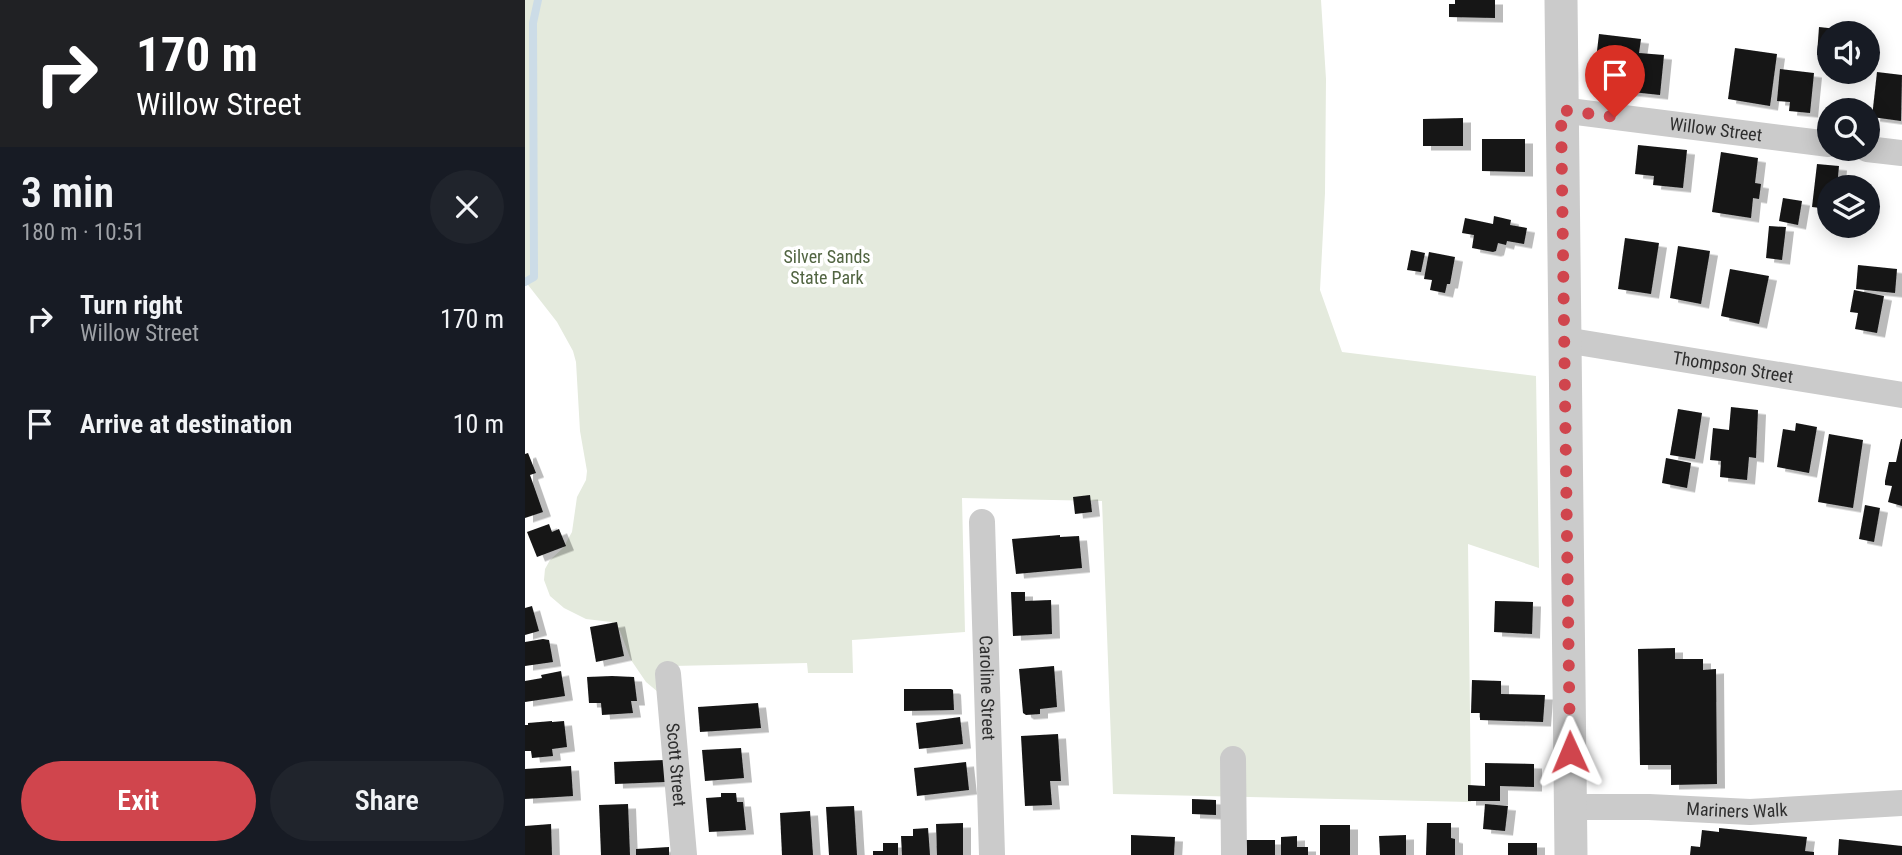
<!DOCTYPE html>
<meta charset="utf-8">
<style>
:root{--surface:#171b24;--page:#20242c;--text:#f1f3f6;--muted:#9ea1a6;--accent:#d0454d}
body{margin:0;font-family:"Roboto Condensed",sans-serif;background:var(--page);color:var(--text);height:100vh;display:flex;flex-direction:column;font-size:26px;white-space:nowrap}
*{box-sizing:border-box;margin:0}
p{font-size:23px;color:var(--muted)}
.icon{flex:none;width:38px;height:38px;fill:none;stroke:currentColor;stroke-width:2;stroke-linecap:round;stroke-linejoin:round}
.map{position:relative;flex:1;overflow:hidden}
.drawer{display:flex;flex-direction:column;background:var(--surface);width:525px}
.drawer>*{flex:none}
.guide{background:#202124;color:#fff;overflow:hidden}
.tools{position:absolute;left:1292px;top:21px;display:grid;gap:14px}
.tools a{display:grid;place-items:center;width:63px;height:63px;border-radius:50%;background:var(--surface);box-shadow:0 4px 18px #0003;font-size:35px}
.pin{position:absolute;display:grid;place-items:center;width:60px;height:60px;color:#fff;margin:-72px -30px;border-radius:50% 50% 50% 0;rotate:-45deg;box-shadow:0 0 7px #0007}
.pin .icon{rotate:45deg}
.me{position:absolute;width:77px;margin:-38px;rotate:359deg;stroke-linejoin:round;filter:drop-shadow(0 0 5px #0008)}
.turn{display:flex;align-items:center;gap:24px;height:147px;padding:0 21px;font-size:32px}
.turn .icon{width:91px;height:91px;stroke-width:2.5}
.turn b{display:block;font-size:49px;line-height:60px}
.round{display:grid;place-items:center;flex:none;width:74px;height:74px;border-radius:37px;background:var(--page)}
.headline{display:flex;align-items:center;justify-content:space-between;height:119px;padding:0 21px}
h1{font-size:42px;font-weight:600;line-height:52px}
.cta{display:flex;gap:14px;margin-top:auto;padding:14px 21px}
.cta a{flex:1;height:80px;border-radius:42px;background:var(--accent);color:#fff;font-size:28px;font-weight:600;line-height:80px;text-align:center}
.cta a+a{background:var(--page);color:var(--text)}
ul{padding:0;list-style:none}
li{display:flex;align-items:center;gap:21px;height:105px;padding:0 21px}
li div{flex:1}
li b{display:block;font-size:26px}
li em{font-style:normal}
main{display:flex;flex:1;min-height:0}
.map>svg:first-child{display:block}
</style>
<main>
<section class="drawer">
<div class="guide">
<div class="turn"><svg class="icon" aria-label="right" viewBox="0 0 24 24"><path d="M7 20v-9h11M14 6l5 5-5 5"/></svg><div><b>170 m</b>Willow Street</div></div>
</div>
<div class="headline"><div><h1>3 min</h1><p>180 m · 10:51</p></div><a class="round"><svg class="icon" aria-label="close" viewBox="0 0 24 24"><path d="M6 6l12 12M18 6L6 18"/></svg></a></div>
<ul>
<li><svg class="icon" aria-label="right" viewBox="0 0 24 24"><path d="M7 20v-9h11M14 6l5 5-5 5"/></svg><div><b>Turn right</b><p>Willow Street</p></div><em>170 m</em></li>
<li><svg class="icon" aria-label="arrive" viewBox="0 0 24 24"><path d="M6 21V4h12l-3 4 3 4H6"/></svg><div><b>Arrive at destination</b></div><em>10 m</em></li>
</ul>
<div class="cta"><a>Exit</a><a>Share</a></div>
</section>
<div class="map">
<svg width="1377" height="855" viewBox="0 0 1377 855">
<defs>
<filter id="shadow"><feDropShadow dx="8" dy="4.5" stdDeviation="0" flood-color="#0004"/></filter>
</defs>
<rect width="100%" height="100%" fill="#fff"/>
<path fill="#e4eadd" d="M0,0H796L801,79L800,193L795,290L817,352L1011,376L1014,568L943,544L946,802L588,794L577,501L437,498L440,632L327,640L328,673H283L282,663L147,666L133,692L121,682L106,660L95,631L86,622L61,619L39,608L25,596L19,580L20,569L25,560L38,548L47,532L52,497L61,480L62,471L55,431L51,362L48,351L32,322L0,281Z"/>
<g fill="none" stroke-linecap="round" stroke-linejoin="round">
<path stroke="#ccdce7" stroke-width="8" d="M0,282L9,277L8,23L13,0"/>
</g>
<g fill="#151515" filter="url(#shadow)">
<path d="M930,0H970V18L924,17V4H930Z"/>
<path d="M1294,27L1312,29L1311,33H1304V56L1292,55Z"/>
<path d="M1074,34L1116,39L1114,53L1139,55L1135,95L1079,89L1083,53L1072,51Z"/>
<path d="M1210,48L1252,54L1245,106L1203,99Z"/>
<path d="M1255,69L1289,73L1285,113L1264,111L1265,102L1252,101Z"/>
<path d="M1352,72L1377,75L1376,121L1347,117Z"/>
<path d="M938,118V146H898V119Z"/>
<path d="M957,139H1000V172L957,171Z"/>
<path d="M1113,145L1162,150L1158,188L1128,185L1129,176L1110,174Z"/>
<path d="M1196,152L1233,158L1230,183L1236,184L1234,199L1228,198L1226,218L1187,212Z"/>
<path d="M1292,164L1314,166L1312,187H1304V209L1287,207Z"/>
<path d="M1258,198L1277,201L1273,225L1254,221Z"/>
<path d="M969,216L986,220L985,225L1002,228L999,244L982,241L981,245L973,243L971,251L968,252L947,248L949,235L937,233L940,218L968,224Z"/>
<path d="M1244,226L1261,227L1257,260L1241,258Z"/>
<path d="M1100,238L1134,243L1126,294L1093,289Z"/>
<path d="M1153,246L1185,251L1176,304L1145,298Z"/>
<path d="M886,250L900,253L896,272L882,270Z"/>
<path d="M904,252L930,257L925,284H922L920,293L905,290L907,280L899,279Z"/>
<path d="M1333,265L1372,269L1370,293L1331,289Z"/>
<path d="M1205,269L1244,276L1234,324L1196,316Z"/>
<path d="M1329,290L1359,296L1352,333L1330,329L1333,313L1325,312Z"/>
<path d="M1206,407L1233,410L1231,458L1224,457L1222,480L1195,477L1196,461L1185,460L1188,428L1204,430Z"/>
<path d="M1153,409L1177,413L1170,459L1145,455Z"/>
<path d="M1271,423L1292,427L1284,473L1252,467L1258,429L1270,431Z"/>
<path d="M1304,434L1338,440L1328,508L1293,502Z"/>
<path d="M1376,439H1377V506L1363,502L1367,486L1360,485V481L1364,462H1371Z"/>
<path d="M3,453L11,473L5,475L18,512L0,518V454Z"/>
<path d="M1141,458L1166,463L1162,488L1137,483Z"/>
<path d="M565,495L567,512L550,514L548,497Z"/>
<path d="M1340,505L1355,508L1349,542L1334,539Z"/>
<path d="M24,524L27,532L34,529L41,546L12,557L2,532Z"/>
<path d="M535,535V537L554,536L557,568L491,574L487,539Z"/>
<path d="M486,592H500V601L526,600L527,634L488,636Z"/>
<path d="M970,601L1008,602L1007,634L969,632Z"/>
<path d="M7,606L14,631L0,635V608Z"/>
<path d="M92,622L99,656L71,662L65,627Z"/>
<path d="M18,639L24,640L28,662L0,666V642Z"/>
<path d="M1150,648V659H1178V670L1191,669L1192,784L1146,785V765H1115L1113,649Z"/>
<path d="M529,666L532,707L515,709V714L501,715L498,713L494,669Z"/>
<path d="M36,671L40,696L0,702V681L17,678L16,675Z"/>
<path d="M87,676L109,677L112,701H106L108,713L77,715L76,703H64L62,677Z"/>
<path d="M947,680L976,681V694L1020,695L1018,722L955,720V713H946Z"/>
<path d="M379,689H426L428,690L429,710L379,711Z"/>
<path d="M233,703L236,728L175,732L173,707Z"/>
<path d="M435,717L438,744L394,749L391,723Z"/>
<path d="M27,721V722L39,721L42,747L27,749L28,756L7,758L6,751H0V725H3V723Z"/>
<path d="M533,734L536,781H525L527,805L500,806L496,736Z"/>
<path d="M216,748L219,778L180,781L177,750Z"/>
<path d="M139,760L140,782L90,784L89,762Z"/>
<path d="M441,762L444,790L392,796L389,768Z"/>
<path d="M960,763L1009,764V787L975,786V801H943V785L960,786Z"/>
<path d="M46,766L48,796L0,799V769Z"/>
<path d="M196,793H211L212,802H218L221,830L184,832L181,798L196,797Z"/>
<path d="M667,799L691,800V815L667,814Z"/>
<path d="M103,804L105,855H76L74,805Z"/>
<path d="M960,804L983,806L980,831L958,829Z"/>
<path d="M329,806L332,855H304L301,807Z"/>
<path d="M285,811L288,855H257L255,813Z"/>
<path d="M438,823V855H412L411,824Z"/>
<path d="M902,823H926V838L930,839V855H901Z"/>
<path d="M26,824L27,855H0V826Z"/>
<rect x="795" y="825" width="30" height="30"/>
<path d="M403,828L405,855H377L376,836H388V829Z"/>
<path d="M1194,828L1282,837L1280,851L1289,852V855H1165L1166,846L1175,847L1177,830L1194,832Z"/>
<path d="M606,835L650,837L649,855H606Z"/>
<path d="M881,835V855H855L854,836Z"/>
<path d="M772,836V847H783V855H756V837Z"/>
<path d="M1314,839L1377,846V855H1313Z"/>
<path d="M721,840H750V855H722Z"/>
<path d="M358,843H373V855H348V851H358Z"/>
<rect x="983" y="843" width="29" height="12"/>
<path d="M144,847V855H111V849Z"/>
</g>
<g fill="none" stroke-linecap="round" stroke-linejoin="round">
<g stroke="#cbcbcb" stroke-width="26">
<path id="s1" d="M1036,110L1304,144"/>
<path d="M1342,149L1377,153"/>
<path id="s2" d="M1040,340L1377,395"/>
<path id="s3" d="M457,522L467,855"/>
<path id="s4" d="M143,674L159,855"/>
<path d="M708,759L709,855"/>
<path id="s5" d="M1046,807H1124L1225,812L1377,803"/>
</g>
<path stroke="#cbcbcb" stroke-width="33" d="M1036,0L1046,855"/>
</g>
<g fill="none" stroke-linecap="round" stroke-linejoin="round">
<path stroke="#d0454d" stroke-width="12" stroke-dasharray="0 21.6" d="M1045,752L1036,110L1090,117"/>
</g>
<g text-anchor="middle" stroke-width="7" stroke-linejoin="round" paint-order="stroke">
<g font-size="18" fill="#2e2e2e" stroke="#fff">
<text dy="6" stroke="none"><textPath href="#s1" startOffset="156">Willow Street</textPath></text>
<text dy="6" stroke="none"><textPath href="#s2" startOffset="170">Thompson Street</textPath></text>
<text dy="6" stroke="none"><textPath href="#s3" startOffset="166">Caroline Street</textPath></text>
<text dy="6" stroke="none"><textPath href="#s4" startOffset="91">Scott Street</textPath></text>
<text dy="6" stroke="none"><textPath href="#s5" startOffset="166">Mariners Walk</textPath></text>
</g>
<g font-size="18" fill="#516441" stroke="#fff">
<text x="302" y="263">Silver Sands<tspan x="302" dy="21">State Park</tspan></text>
</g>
</g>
</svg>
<div class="tools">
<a><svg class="icon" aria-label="sound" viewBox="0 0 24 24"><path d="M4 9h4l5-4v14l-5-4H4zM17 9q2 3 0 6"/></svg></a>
<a><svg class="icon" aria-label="search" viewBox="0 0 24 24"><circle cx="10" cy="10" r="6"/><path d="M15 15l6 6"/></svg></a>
<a><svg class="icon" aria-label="layers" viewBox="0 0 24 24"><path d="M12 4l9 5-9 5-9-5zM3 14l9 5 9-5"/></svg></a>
</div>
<div class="pin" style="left:1090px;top:117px;background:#d93025"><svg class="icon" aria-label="arrive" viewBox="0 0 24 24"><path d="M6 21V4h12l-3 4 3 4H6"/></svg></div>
<svg class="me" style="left:1045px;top:752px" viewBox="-20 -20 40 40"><path d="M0-17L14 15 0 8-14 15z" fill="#d0454d" stroke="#fff" stroke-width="4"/></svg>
</div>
</main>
